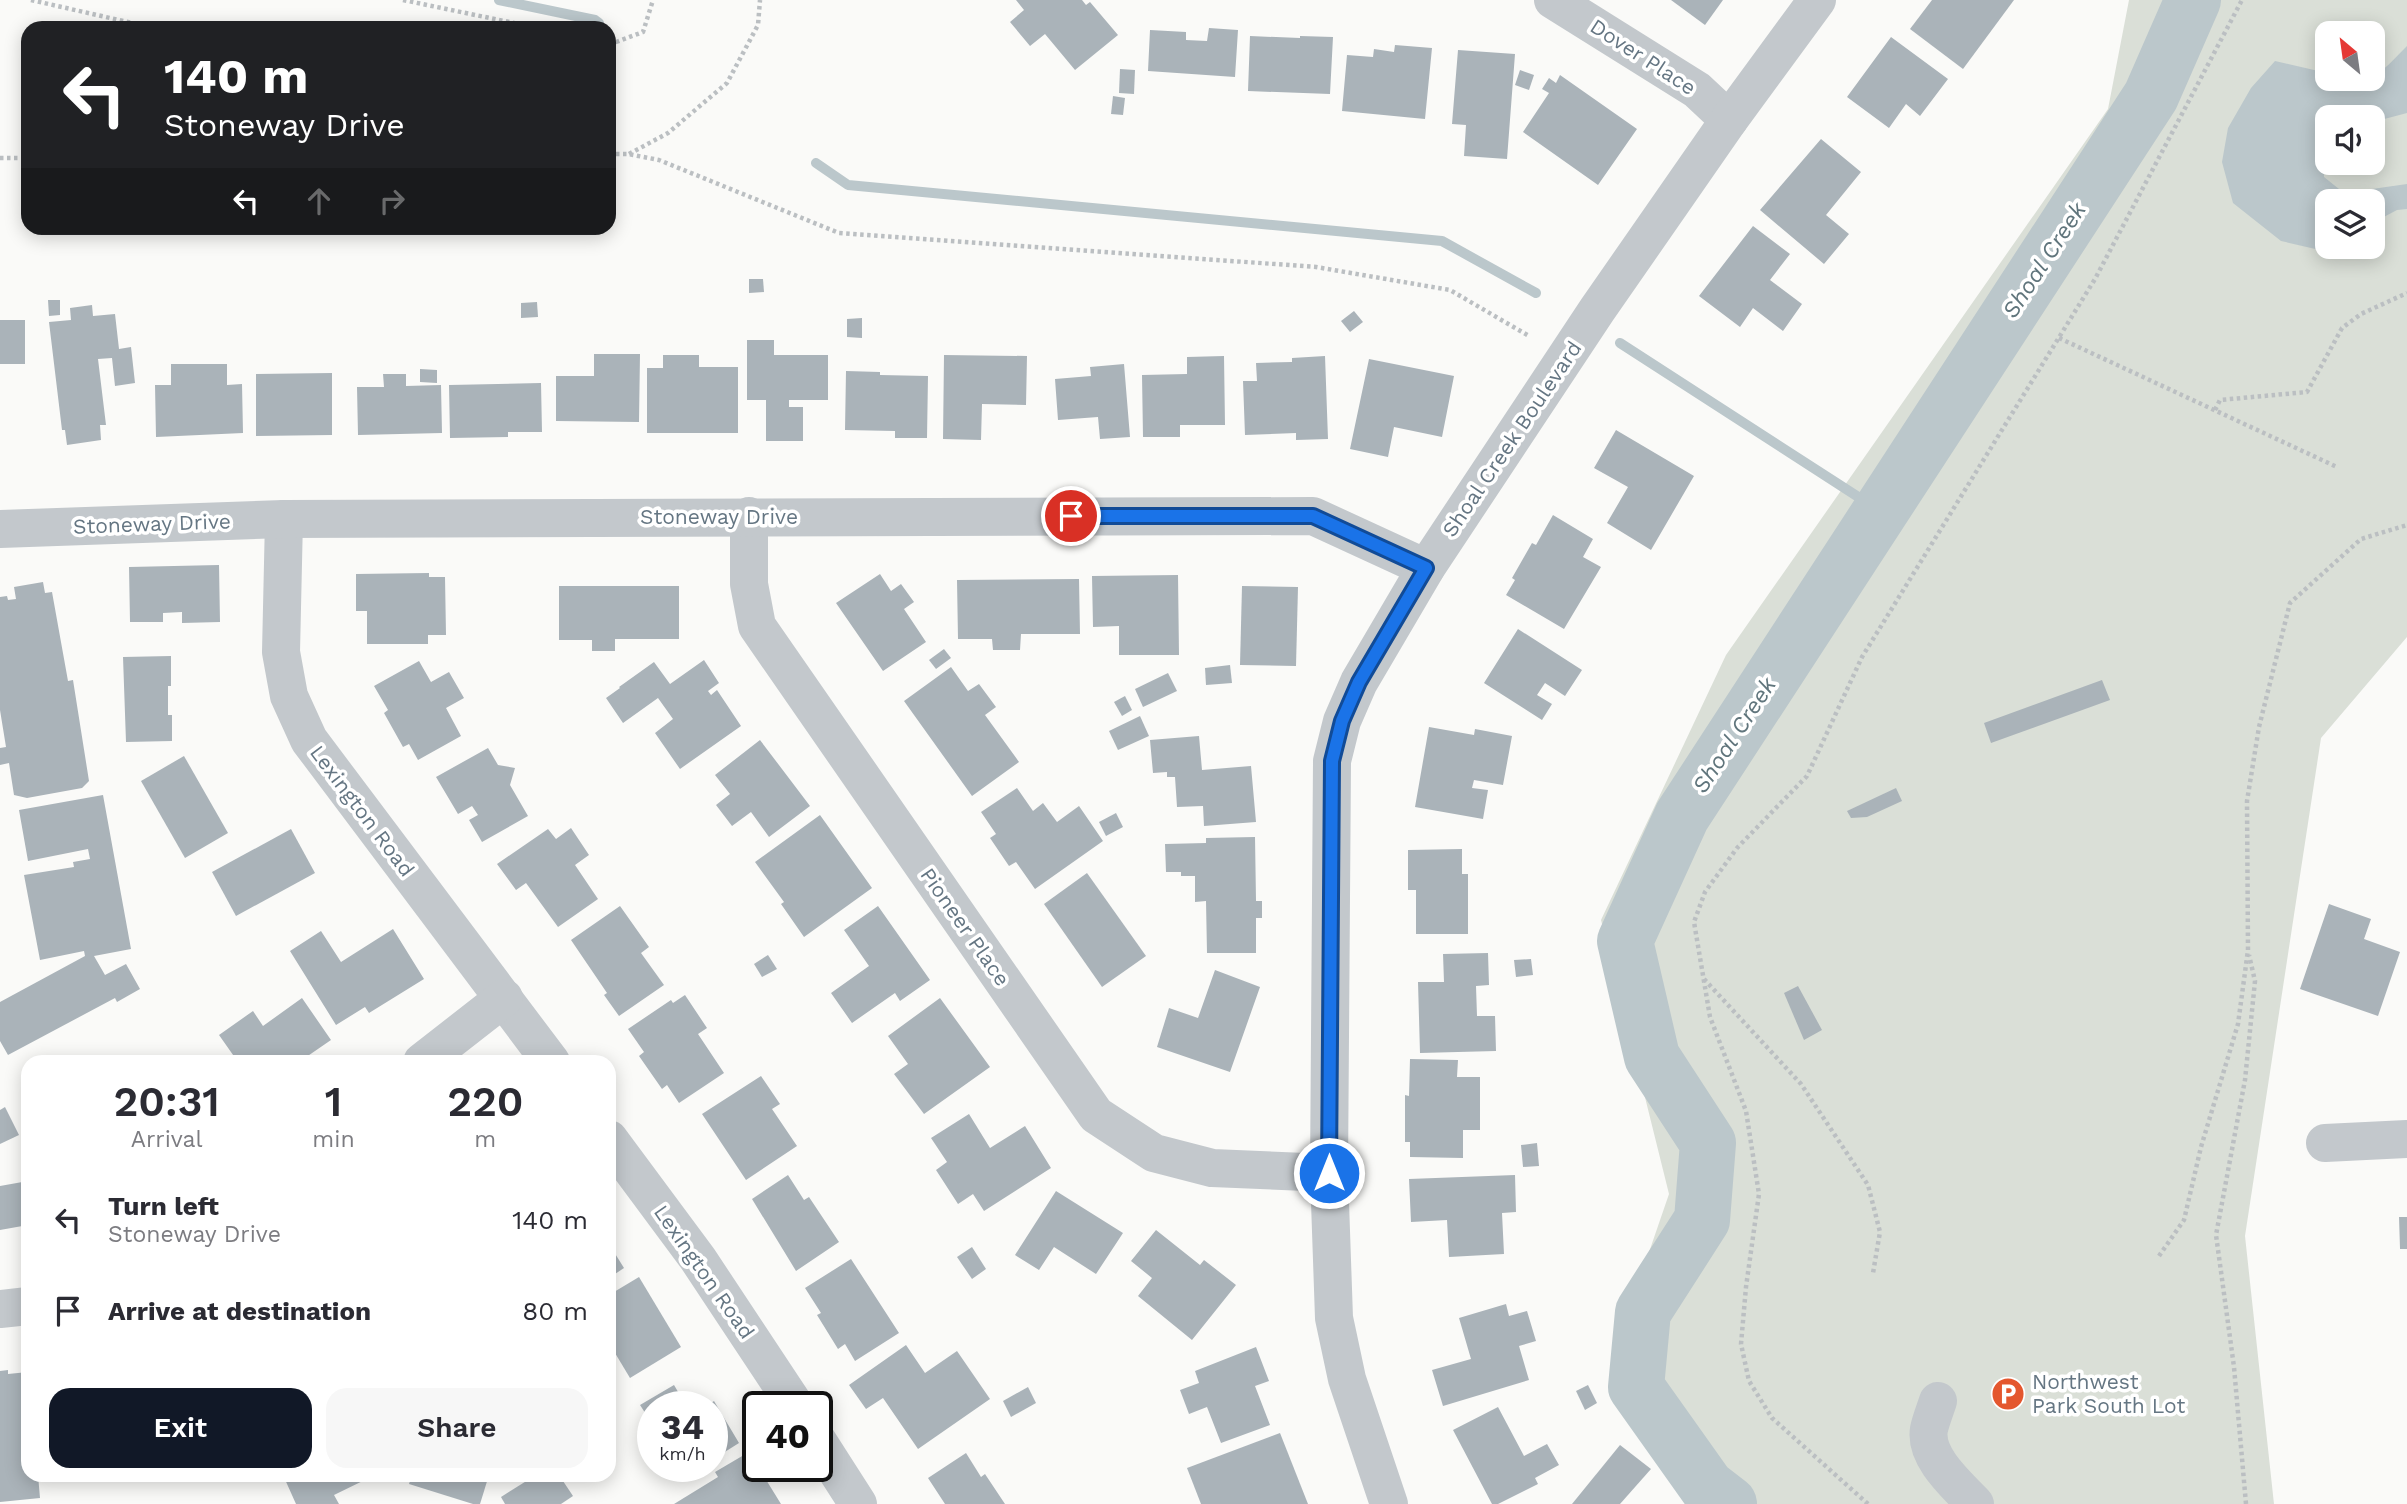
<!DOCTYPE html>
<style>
:root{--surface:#fff;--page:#f7f7f7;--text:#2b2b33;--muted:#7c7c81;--accent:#111827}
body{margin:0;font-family:"Work Sans",sans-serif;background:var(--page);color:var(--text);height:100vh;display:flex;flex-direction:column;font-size:26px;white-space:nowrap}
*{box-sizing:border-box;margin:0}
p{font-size:23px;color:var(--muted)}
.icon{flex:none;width:38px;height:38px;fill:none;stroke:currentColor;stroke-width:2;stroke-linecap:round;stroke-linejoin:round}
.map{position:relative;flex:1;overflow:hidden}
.panel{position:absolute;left:21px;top:1055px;width:595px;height:427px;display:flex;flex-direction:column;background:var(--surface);border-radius:21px;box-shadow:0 4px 18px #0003}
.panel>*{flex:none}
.guide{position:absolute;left:21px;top:21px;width:595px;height:214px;border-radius:21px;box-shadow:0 4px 18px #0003;background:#202124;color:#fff;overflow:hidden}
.needle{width:46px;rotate:331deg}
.tools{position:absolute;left:2315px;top:21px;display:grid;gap:14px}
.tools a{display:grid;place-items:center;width:70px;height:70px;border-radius:14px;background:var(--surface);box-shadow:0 4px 18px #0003;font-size:35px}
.speed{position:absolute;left:637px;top:1391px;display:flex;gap:14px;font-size:35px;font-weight:700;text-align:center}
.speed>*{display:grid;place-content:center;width:91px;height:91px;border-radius:50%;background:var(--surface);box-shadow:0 4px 18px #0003;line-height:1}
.speed small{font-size:18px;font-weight:400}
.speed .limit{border:4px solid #111;border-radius:10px;background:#fff;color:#111}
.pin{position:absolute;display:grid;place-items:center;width:60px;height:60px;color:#fff;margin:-30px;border:4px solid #fff;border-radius:50%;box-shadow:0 2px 7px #0007}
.me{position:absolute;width:77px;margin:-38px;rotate:0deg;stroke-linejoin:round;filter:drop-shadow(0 0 5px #0008)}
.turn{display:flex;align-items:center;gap:24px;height:147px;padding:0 28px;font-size:32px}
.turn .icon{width:91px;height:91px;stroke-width:2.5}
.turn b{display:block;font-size:49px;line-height:60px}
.lanes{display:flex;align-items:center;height:66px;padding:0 28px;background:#0003;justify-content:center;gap:35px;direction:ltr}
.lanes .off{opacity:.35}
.eta{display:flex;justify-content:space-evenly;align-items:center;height:119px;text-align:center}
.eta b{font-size:42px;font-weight:600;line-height:49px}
.action{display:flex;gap:14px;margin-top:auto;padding:14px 28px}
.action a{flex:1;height:80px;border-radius:21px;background:var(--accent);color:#fff;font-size:28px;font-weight:600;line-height:80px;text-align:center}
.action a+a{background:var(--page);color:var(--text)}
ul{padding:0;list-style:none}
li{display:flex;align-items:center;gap:21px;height:91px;padding:0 28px}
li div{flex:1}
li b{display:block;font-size:26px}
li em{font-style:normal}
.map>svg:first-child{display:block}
</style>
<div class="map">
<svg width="2407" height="1504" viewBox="0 0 2407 1504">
<rect width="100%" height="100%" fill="#fafaf8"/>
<path fill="#dadfd7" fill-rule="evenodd" d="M2129,0H2407V637L2321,738L2245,1236L2274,1504H1703L1684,1486L1613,1357L1669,1194L1601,920L1726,655L2108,109ZM2328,33H2373V79H2328ZM2328,117H2373V163H2328ZM2328,201H2373V247H2328Z"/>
<path fill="#bbc7cb" d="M2407,46V113L2373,122V117H2328L2327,148L2323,151L2324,177L2344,193L2407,184V209L2397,210L2380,219L2373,240V201H2328V247H2370L2350,257L2281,241L2233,203L2222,162L2228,128L2251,88L2275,61L2327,73L2328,79C2336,79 2348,84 2354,83C2377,80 2391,62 2407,46Z"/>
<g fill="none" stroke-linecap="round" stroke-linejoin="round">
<g stroke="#bbc7cb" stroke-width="10">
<path d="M499,0L595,20L599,23"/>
<path d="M816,163L848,185L1442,241L1536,293"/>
<path d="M1620,343L1880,511"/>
</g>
<path stroke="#bbc7cb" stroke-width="56" d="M1729,1504L1707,1487L1636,1387L1643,1312L1702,1220L1708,1143L1652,1057L1625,941L1682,816L2151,96L2193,0"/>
</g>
<g fill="#aab3b9">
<path d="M1016,0H1082L1086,5L1090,2L1118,35L1075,70L1045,34L1030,46L1010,22L1024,10Z"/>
<path d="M1671,0H1723L1705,25Z"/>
<path d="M1932,0H2014L1963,69L1910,29Z"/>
<path d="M1209,28L1238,30L1235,77L1148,71L1150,30L1186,32V40L1207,41Z"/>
<path d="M1250,36L1300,38V36L1333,37L1330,94L1248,91Z"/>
<path d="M1891,37L1948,79L1920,116L1906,104L1889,128L1847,97Z"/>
<path d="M1395,45L1432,48L1425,119L1342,111L1347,55L1373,57L1374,49L1394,52Z"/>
<path d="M1458,50L1515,54L1507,159L1464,156L1466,125L1452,124Z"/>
<path d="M1120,69L1135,70L1134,94L1119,93Z"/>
<path d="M1520,70L1534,75L1529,90L1515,85Z"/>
<path d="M1560,75L1637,129L1598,185L1523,132L1549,93L1542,89L1549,78L1556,83Z"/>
<path d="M1113,96L1125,98L1123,115L1111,114Z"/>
<path d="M1821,139L1861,172L1826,215L1849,234L1824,264L1760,210Z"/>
<path d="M1753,226L1790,254L1770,280L1802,304L1783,331L1753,308L1740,327L1699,296Z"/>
<path d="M749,279H763L764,292L749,293Z"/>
<path d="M48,300H60V315L49,316Z"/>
<path d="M537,302L538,317L521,318V303Z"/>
<path d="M92,305L93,316L115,314L119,349L131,347L135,383L115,386L112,358L98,359L106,425H100L101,440L67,445L65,430H62L49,322L71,320L70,308Z"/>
<path d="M1354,311L1363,322L1350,332L1341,321Z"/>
<path d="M862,318V338L847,337V319Z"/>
<rect x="0" y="320" width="25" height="44"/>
<path d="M747,340H774V355H828V400H789V407H803V441H766V400H747Z"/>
<path d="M594,354H640L639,422L556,421V376H594Z"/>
<path d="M663,355H699V367H738V433H647V368H663Z"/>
<path d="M944,355L1027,356L1026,405L982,404L981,440L943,439Z"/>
<path d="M1224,356L1225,425H1180V437H1143L1142,375L1187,374V357Z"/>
<path d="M1325,356L1328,439L1296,440V433L1245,435L1243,381H1257L1256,363L1292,362V358Z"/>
<path d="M1369,359L1454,376L1442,437L1394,427L1388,457L1350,449Z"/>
<path d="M171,364H227V385L242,384L243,433L156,437L155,385H171Z"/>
<path d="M1124,364L1130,437L1100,439L1098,417L1058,420L1055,379L1091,376L1090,367Z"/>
<path d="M420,369L437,370V383L420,382Z"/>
<path d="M846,371L880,372V375L928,376L927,438H895V431L845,430Z"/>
<path d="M332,373V435L256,436V374Z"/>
<path d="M383,374H406V386L441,385L442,433L358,435L357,387H384Z"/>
<path d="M541,383L542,432H508V437L450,438L449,385Z"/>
<path d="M1616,430L1694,476L1651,550L1607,523L1628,487L1594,468Z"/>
<path d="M1553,515L1593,539L1583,557L1601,567L1564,629L1506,595L1515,580L1512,578L1532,543L1536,545Z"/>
<path d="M219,565L220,622L182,623V612L163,613V622H130L129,567Z"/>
<path d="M429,573V577H445L446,635H428V644H367V611H356V574Z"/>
<path d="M880,574L891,591L901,584L914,602L904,609L926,642L883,671L836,603Z"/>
<path d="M1178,575L1179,655H1119V626L1093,627L1092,576Z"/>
<path d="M1079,579L1080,634H1021L1020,650H993L992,639H958L957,580Z"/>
<path d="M43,582L45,593L52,592L68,681L73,680L89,781L82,788L27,798L14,795L9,763L0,765V748L6,747L0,710V597L7,596L8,600L16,599L14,587Z"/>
<path d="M559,586H679V639H615V651H592V640H559Z"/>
<path d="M1242,586L1298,587L1296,666L1240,665Z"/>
<path d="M1518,629L1582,670L1565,696L1545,683L1537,695L1552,704L1542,720L1484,683Z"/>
<path d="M944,649L951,658L936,669L929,660Z"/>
<path d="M171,656V686H168V715H172V741L126,742L123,657Z"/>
<path d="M704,660L719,683L708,691L711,695L717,690L741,726L680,769L655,733L673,719L658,698L623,723L606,698L620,688L619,687L654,662L670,684Z"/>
<path d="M419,661L431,682L449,672L464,698L446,708L461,736L418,760L409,744L403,747L384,713L388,710L374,686Z"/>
<path d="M1230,665L1232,683L1206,685L1205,668Z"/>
<path d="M951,667L968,691L979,684L996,707L985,715L1019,762L972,796L904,701Z"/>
<path d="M1168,673L1177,691L1143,707L1135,689Z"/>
<path d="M2102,680L2110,700L1991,743L1984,723Z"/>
<path d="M1125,696L1132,710L1122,716L1114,702Z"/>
<path d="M1140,716L1149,736L1118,750L1109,731Z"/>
<path d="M1429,727L1474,735L1475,729L1512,736L1503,785L1474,780L1472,788L1488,790L1483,819L1415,807Z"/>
<path d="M1199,736L1202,770L1251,766L1256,822L1204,826L1203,806L1177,807L1175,777H1167V772L1153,773L1150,740Z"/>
<path d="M760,740L810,806L769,837L751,812L732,826L716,805L730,794L715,775Z"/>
<path d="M488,748L498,765L515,768L510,785L528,816L482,842L469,820L478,815L472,806L458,814L436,777Z"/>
<path d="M184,756L228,833L185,858L141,781Z"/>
<path d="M1017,788L1033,811L1043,803L1057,822L1079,806L1103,841L1035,889L1016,862L1009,866L990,838L996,834L981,812Z"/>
<path d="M1896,788L1902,801L1867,817L1851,818L1847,811Z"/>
<path d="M103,795L131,949L94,956L105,975L126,964L140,989L117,1002L115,998L8,1055L0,1041V1002L85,956L84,951L40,960L24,875L74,867L73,862L90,859L88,849L28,861L19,810Z"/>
<path d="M1116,813L1123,827L1106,836L1099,822Z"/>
<path d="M820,815L872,888L804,937L781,904L784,902L755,862Z"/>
<path d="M571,828L589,855L575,865L598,899L558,927L526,883L516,890L497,864L548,829L556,839Z"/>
<path d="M291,829L315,873L236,916L212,872Z"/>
<path d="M1255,837L1256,901H1262V918H1256V953H1207L1206,901L1195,902V876H1181V872H1166L1165,844L1206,843V838Z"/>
<path d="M1462,849V874H1468V934H1416V890H1408V850Z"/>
<path d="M1087,873L1146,956L1102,987L1044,904Z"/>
<path d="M2329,904L2371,919L2364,939L2400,952L2378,1016L2300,989Z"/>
<path d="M620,906L649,947L641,953L664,985L619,1016L604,995L607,993L571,940Z"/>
<path d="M878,906L930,980L900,1001L895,993L852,1023L831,993L869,966L844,930Z"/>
<path d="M393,929L424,979L369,1013L365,1007L336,1025L290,951L321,931L341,962Z"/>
<path d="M1488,953L1489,985L1476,986L1477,1016H1495L1496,1051L1420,1053L1418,982H1444L1443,954Z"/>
<path d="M768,955L777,969L762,977L754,964Z"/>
<path d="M1531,959L1533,975L1516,977L1514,960Z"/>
<path d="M1215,970L1260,987L1230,1072L1157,1047L1169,1008L1198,1018Z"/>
<path d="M1798,986L1822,1030L1804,1040L1784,993Z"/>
<path d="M685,995L707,1028L698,1034L724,1073L679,1103L667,1085L662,1089L639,1056L644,1052L628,1029L671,1000L673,1003Z"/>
<path d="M302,998L331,1040L299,1062H238L219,1035L253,1011L263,1026Z"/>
<path d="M940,998L990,1067L924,1114L894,1074L908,1064L888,1036Z"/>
<path d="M1410,1059L1458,1060L1457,1077H1480V1130H1463V1158L1410,1157V1142H1405V1095L1409,1096Z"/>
<path d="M761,1076L780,1104L772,1109L797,1146L746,1180L702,1114Z"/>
<path d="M5,1107L19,1135L0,1144V1110Z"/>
<path d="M969,1114L990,1148L1025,1126L1051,1168L984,1211L973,1194L958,1204L936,1170L947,1162L931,1138Z"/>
<path d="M1537,1143L1539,1166L1523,1167L1521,1145Z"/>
<path d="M788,1175L804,1200L809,1197L839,1242L796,1271L752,1199Z"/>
<path d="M1515,1175L1516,1212L1502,1213L1504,1254L1449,1257L1447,1220L1411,1222L1409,1179Z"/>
<path d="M28,1181V1225L0,1230V1186Z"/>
<path d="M1056,1191L1123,1233L1096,1274L1054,1247L1039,1270L1015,1255Z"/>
<path d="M2399,1217H2407V1249H2400Z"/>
<path d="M1156,1230L1200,1265L1204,1260L1236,1285L1192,1340L1138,1296L1152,1278L1131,1261Z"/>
<path d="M609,1244L624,1268L609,1278Z"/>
<path d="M972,1247L986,1269L972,1279L957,1257Z"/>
<path d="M851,1259L899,1333L855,1361L845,1344L838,1349L817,1315L821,1313L805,1288Z"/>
<path d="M639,1277L681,1347L630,1378L609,1343V1295Z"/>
<path d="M1506,1304L1509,1316L1527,1311L1536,1341L1519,1346L1529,1380L1443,1406L1432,1370L1471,1359L1459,1318Z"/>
<path d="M906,1345L925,1373L957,1351L990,1399L918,1449L883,1398L866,1409L849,1385Z"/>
<path d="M1256,1347L1269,1381L1255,1386L1270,1425L1221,1443L1207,1407L1189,1414L1180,1390L1199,1383L1195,1371Z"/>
<path d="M8,1370V1374L28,1372V1475H38L40,1498L0,1502V1371Z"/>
<path d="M674,1385L687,1407H653V1425L640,1405Z"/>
<path d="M1588,1385L1597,1403L1585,1410L1576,1391Z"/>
<path d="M1028,1387L1036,1403L1011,1417L1003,1401Z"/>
<path d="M714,1401L739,1443L712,1460V1407H705Z"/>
<path d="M1498,1407L1524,1456L1547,1444L1559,1465L1535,1478L1538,1484L1498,1504H1492L1453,1430Z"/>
<path d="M1280,1433L1308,1504H1201L1187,1468Z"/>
<path d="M1620,1445L1651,1469L1620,1504H1572Z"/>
<path d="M749,1452L781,1504H674L718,1477L715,1472Z"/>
<path d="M966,1453L981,1477L985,1474L1005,1504H945L928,1478Z"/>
<path d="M283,1475H375L334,1495L339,1504H296Z"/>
<path d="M412,1475H489L480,1504H473L409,1484Z"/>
<path d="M536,1475H559L573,1496L561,1504H505L501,1497Z"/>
</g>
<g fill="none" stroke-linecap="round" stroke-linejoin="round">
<g stroke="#bbbfc2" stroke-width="4.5" stroke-dasharray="3.5 3.5" stroke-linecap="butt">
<path d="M31,0L154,28"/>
<path d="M403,0L538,28"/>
<path d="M609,41L616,42L643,32L653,0"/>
<path d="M609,154H628L659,160L839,233L1316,267L1450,290L1529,336"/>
<path d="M629,154L668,133L727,83L758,25L760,0"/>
<path d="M0,158H28"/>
<path d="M2059,338L2337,467"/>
<path d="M2215,410L2220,400L2307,392L2342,328L2361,314L2407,293"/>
<path d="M1704,979L1801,1084L1868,1185L1880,1232L1873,1273"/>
<path d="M2159,1256L2184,1220L2201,1147L2238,1024L2248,950L2247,801L2259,727L2290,603L2361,539L2407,525"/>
<path d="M1868,1504L1772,1418L1749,1381L1741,1344L1746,1287L1759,1194L1746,1111L1710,1017L1694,922L1705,892L1737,848L1807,776L1862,657L2095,279L2242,0"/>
<path d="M2246,1504L2234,1367L2216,1235L2245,1080L2255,981L2249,955"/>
</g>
<g stroke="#c3c8cc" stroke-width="38">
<path d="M1553,0L1697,90L1729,120"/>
<path d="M749,516V584L757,626L1096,1115L1154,1153L1212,1168L1329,1173"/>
<path d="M284,519L281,652L289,696L309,740L551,1062"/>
<path d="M0,529L284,519L1313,516L1426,568"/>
<path d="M422,1062L504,998"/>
<path d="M609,1139L698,1259L796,1407"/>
<path d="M2325,1143L2407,1139"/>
<path d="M0,1309L28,1306"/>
<path d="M1938,1401C1935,1410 1931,1420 1929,1429C1924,1457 1957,1485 1975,1504"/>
<path d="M817,1440L858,1504"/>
<path d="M1389,1504L1347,1379L1334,1318L1329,1173L1332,761L1342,721L1359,682L1426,568L1597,310L1729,120L1817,0"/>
</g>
</g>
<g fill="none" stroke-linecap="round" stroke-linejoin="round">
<defs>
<path id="route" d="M1071,516H1313L1426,568L1359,682L1342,721L1332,761L1329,1173"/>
</defs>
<use href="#route" stroke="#114b97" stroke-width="18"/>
<use href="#route" stroke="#1a73e8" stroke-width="12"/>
</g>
<defs>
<symbol id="parking-disc" viewBox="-11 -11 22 22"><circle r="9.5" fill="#e4572e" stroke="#fff"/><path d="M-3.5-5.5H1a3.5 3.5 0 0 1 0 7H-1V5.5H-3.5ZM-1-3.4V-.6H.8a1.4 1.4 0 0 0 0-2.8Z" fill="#fff"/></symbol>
</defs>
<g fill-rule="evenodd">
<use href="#parking-disc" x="1989" y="1375" width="38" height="38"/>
</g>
<g text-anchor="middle" stroke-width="7" stroke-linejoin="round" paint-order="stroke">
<g font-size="21" fill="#657683" stroke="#fff">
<text transform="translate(1643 57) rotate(33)" y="7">Dover Place</text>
<text transform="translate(1512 439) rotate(-56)" y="7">Shoal Creek Boulevard</text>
<text x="719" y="524">Stoneway Drive</text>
<text transform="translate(152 524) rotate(-2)" y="7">Stoneway Drive</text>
<text transform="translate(362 811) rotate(53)" y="7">Lexington Road</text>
<text transform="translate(965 927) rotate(55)" y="7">Pioneer Place</text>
<text transform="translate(704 1272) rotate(55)" y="7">Lexington Road</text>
</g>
<g font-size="21" fill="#657683" stroke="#fff" text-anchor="start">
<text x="2032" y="1389">Northwest<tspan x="2032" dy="24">Park South Lot</tspan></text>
</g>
<g font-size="23" font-style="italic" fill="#60757c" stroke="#fff">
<text transform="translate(2044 260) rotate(-57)" y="8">Shoal Creek</text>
<text transform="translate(1734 735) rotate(-57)" y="8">Shoal Creek</text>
</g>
</g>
</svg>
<div class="tools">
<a><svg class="needle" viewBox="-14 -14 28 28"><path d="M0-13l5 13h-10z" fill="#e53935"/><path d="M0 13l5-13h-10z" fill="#7c7c81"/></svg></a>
<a><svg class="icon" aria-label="sound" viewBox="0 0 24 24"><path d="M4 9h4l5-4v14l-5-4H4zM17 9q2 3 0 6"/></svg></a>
<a><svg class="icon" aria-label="layers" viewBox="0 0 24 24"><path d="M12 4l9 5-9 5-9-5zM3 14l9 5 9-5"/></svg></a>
</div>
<div class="speed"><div>34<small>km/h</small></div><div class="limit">40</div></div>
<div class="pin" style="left:1071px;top:516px;background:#d93025"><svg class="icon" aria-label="arrive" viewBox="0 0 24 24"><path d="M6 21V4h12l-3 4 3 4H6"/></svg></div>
<svg class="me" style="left:1329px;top:1173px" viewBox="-20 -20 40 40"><circle r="17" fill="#1a73e8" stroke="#fff" stroke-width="3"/><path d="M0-11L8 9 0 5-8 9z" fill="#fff"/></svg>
<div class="guide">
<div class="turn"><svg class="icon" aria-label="left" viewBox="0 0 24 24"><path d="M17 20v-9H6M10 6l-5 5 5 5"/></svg><div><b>140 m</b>Stoneway Drive</div></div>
<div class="lanes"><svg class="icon" aria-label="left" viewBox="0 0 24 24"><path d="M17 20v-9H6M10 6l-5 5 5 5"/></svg><svg class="icon off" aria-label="ahead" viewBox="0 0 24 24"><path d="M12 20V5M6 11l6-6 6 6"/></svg><svg class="icon off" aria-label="right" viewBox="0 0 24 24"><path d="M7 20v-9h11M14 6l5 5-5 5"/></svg></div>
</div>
<section class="panel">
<div class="eta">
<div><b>20:31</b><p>Arrival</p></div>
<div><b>1</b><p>min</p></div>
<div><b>220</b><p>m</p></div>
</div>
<ul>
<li><svg class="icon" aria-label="left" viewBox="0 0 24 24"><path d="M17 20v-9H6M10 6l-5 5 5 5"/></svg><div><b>Turn left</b><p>Stoneway Drive</p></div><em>140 m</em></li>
<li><svg class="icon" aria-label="arrive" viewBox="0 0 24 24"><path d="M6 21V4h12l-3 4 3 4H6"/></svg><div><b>Arrive at destination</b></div><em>80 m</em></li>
</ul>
<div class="action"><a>Exit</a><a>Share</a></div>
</section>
</div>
